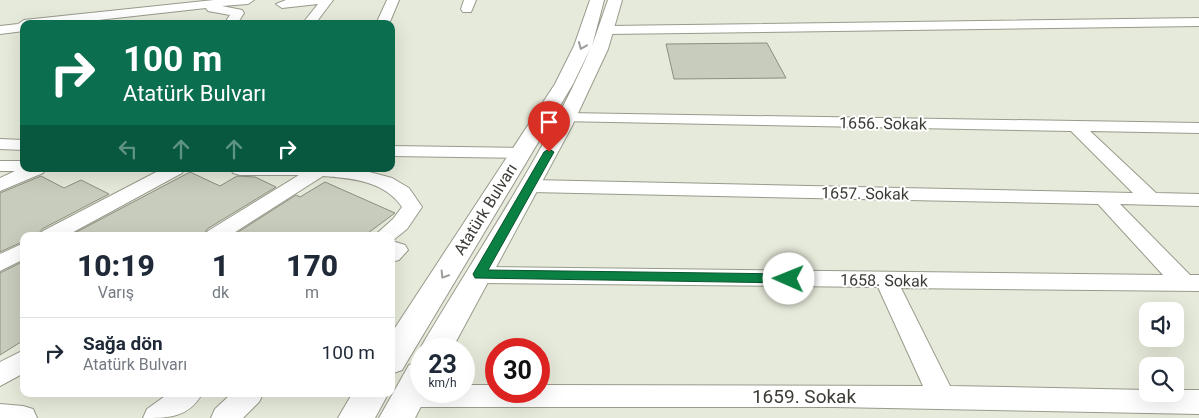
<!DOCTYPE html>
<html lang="tr">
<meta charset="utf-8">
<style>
:root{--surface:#fff;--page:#f6f6f7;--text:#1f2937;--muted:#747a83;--line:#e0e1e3}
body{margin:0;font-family:Roboto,sans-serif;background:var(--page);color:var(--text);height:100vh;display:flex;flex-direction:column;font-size:19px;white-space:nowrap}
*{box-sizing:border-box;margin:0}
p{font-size:16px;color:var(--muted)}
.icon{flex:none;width:28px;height:28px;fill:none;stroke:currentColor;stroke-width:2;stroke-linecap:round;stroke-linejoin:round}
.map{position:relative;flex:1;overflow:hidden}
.sheet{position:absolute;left:20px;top:232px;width:375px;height:165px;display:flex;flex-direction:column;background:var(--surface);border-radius:10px;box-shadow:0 5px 20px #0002}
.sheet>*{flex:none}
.hud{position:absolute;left:20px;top:20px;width:375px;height:152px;border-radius:10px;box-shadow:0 5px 20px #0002;background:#0b6e4f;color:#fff;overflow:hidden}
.buttons{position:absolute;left:1139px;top:302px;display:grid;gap:10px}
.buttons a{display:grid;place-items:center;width:45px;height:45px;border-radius:10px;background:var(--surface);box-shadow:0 5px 20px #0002;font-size:25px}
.speed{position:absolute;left:410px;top:338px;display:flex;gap:10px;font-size:25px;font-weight:700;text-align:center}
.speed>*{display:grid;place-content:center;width:65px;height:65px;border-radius:50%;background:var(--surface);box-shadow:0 5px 20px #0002;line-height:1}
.speed small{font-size:12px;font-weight:400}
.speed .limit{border:8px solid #d22;background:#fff;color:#111}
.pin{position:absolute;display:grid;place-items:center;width:42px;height:42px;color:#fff;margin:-51px -21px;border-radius:50% 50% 50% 0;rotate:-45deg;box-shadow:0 0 5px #0007}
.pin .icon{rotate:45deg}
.me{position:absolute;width:55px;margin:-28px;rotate:271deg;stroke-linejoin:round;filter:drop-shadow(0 0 4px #0008)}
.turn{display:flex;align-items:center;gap:18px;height:105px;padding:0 20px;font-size:22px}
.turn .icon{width:65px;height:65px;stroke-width:2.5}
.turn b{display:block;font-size:35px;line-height:42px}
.lanes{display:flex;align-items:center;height:48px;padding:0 20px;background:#0003;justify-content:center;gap:25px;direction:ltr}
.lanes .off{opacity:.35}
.eta{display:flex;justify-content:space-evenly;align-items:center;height:85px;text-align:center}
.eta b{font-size:30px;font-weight:800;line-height:35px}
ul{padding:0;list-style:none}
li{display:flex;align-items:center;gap:15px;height:70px;padding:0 20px;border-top:1px solid var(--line)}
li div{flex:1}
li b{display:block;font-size:19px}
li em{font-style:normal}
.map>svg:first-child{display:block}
</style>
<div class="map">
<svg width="1199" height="418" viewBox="0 0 1199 418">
<rect width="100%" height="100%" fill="#e6eada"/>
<g fill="#c8ccbc" stroke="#8b8f80">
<path d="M767,43L786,78L674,79L666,44Z"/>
<path d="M190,172L220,186L237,176L255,177L276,187L207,229L203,236H69Z"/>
<path d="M41,176L64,188L81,180L109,194L42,229L37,236H24V241L0,252V193Z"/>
<path d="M325,182L395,213L364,236H232L296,195L300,197Z"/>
<path d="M24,261V340L0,355V273Z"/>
</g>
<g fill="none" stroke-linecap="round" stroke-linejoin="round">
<defs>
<g id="minor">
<path d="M214,0H254L248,4L222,6L242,10L244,13L237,24H224L230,15L208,11L206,8L62,24H24V31L0,34V26L18,24L24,20Z"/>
<path d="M286,0H333L315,24H302L318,4L282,8L276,4Z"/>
<path d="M387,0H399L389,24H376Z"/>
<path d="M464,0H476L471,12H463L461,9Z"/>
<path d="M1199,18V26L608,34L601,30L608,26Z"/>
<path d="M566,113L1199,123V133L1090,131L1156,193L1199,194V206L1120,204L1190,275H1199V291L901,288L950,386L1148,390V394H1175V390H1199V414L834,407H409L399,404L395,396L399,388L409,385H421V391H464V385H496V391H539V385L923,386L878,287L479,283L471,281L468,275L471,269L479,267L1163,275L1098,204L531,192L524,190L521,186L524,182L531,180L1133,193L1071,131L560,121L558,118L560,115Z"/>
<path d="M0,139L24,140V150L0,149Z"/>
<path d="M391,146L519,148L525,149L528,153L525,157L519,158L391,156Z"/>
<path d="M0,161H24V169H45L43,173L0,191V178L15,171H0Z"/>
<path d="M162,169H184L182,173L66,236H39L43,231Z"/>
<path d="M231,169L362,170L392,178L409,188L422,207L407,229L392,241L405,245L408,250L399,260L391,262V236H374L393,219L402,207C385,181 351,178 323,176L229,236H205L208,231L299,175H240L233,173Z"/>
<path d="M24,243V259L0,271V254Z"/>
<path d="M24,350V373L0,386V362Z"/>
<path d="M168,394H202C188,418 168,418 143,418L147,409Z"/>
<path d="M231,394H263L259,402L243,418H211L215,409Z"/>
<path d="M0,404L23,406L33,409L37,418H0Z"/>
</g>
<g id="major">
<path d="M590,0H604L592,46L608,0H622L608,49L572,126L452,349H421V351L420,349L425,340C482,244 547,150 591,47L573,84L402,370L391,374V334L555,84L574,46Z"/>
<path d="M421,361V391H429L415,418H379L409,365Z"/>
<path d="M352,394H388L375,418H338Z"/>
</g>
</defs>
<use href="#minor" stroke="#989b8c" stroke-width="2"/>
<use href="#major" stroke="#989b8c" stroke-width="2"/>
<use href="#minor" fill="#fff" fill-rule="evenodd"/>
<use href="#major" fill="#fff" fill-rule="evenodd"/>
</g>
<defs><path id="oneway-chevron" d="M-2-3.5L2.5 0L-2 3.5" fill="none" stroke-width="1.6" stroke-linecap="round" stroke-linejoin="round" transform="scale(1.25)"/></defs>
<g stroke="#9c9e9a">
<use href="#oneway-chevron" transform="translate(582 46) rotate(113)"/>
<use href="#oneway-chevron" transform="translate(444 275) rotate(122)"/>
</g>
<path fill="#0b8043" stroke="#07532c" d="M549,149L554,152L488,270L789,274L796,279L789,283L475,278L473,274L544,152Z"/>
<g text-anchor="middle" stroke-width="4" stroke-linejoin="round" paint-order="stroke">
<g font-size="16" fill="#3a3c35" stroke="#fff">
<text transform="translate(883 123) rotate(1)" y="6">1656. Sokak</text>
<text transform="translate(865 193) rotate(1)" y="6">1657. Sokak</text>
<text transform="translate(485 209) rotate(-58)" y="6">Atatürk Bulvarı</text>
<text transform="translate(884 280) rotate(1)" y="6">1658. Sokak</text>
</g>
<g font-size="19" fill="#3a3c35" stroke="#fff">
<text x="804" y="403">1659. Sokak</text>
</g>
</g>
</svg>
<div class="buttons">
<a><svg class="icon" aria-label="sound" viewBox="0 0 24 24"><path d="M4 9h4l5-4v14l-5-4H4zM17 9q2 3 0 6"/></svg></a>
<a><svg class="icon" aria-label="search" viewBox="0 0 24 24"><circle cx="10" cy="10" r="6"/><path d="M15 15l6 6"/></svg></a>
</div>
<div class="speed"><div>23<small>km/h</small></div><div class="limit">30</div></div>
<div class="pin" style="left:549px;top:152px;background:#d93025"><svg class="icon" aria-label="arrive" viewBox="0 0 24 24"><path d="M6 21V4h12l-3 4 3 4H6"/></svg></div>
<svg class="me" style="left:789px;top:279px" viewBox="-20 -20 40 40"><circle r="19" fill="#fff"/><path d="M0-13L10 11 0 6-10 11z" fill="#0b8043"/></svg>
<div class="hud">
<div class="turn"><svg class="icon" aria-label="right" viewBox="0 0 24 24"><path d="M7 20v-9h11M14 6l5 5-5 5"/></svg><div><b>100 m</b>Atatürk Bulvarı</div></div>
<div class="lanes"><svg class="icon off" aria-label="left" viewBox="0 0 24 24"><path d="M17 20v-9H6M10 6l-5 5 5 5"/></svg><svg class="icon off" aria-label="ahead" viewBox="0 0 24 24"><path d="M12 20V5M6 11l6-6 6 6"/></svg><svg class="icon off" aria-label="ahead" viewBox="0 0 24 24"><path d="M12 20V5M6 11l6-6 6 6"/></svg><svg class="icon" aria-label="right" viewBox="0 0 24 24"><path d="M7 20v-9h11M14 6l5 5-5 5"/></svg></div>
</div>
<section class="sheet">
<div class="eta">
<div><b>10:19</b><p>Varış</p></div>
<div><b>1</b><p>dk</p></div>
<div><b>170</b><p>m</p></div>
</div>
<ul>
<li><svg class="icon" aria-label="right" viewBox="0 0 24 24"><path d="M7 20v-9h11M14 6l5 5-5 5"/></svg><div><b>Sağa dön</b><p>Atatürk Bulvarı</p></div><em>100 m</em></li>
</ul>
</section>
</div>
